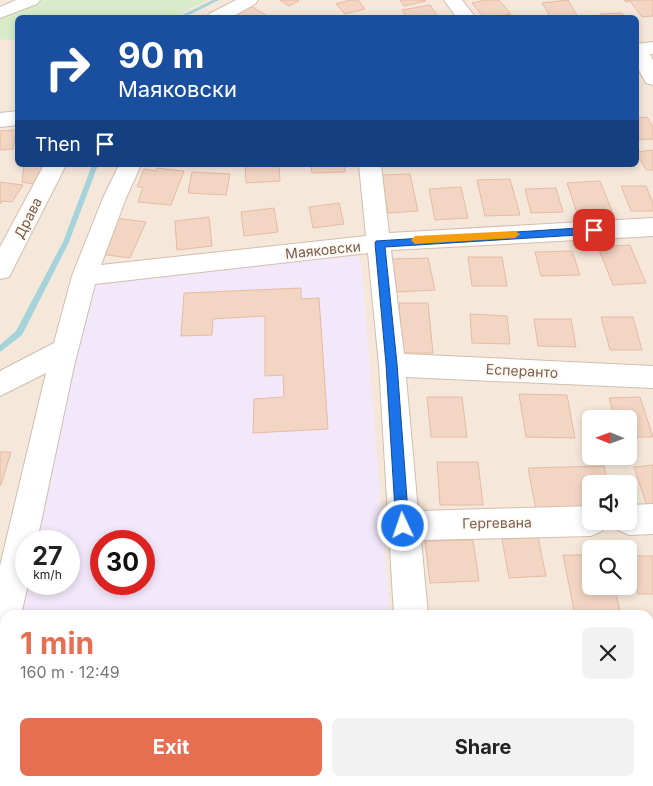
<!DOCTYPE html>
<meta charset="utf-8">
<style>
:root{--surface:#fff;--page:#f2f2f2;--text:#222;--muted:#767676;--accent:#e76f51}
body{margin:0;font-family:Inter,sans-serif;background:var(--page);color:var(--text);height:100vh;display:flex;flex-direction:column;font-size:19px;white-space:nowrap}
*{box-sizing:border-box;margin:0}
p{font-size:16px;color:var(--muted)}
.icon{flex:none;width:28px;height:28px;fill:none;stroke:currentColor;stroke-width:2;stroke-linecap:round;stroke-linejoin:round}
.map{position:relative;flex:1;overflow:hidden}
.drawer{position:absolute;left:0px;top:610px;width:654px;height:176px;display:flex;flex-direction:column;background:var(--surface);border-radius:15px 15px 0 0;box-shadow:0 2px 8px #0003}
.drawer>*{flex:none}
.hud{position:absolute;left:15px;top:15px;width:624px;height:152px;border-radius:8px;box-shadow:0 2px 8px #0003;background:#1a4fa0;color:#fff;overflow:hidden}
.needle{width:32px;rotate:271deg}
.tools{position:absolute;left:582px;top:410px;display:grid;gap:10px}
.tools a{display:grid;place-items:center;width:55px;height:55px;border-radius:8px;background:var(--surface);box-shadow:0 2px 8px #0003;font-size:25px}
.speed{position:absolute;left:15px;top:530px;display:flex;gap:10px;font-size:25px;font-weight:700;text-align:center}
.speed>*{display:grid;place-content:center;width:65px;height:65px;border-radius:50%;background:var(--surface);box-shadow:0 2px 8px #0003;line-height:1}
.speed small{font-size:12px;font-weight:400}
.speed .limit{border:8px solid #d22;background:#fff;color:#111}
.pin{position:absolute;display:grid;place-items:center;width:42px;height:42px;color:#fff;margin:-21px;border-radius:10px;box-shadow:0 2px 8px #0006}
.me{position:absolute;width:55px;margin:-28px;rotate:357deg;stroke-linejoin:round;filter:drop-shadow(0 0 4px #0008)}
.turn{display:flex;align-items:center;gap:18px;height:105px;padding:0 20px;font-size:22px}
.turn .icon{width:65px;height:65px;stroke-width:2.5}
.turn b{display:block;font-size:35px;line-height:42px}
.then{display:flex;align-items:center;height:48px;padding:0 20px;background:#0003;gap:10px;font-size:19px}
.round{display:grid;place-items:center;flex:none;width:52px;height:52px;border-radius:8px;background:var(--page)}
.overview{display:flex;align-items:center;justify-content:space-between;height:85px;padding:0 20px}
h1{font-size:30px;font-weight:700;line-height:38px;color:var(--accent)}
.cta{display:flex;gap:10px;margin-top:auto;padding:10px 20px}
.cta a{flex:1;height:58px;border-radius:8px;background:var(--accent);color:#fff;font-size:20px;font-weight:700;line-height:58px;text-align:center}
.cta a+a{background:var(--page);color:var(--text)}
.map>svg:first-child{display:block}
</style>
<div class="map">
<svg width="653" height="786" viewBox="0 0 653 786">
<rect width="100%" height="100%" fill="#fdf6ec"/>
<path fill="#f5e8da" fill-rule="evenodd" d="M0,0H653V786H0ZM18,18H636V165H18ZM591,419H629V456H591ZM591,484H629V521H591ZM26,541H69V584H26ZM101,541H144V584H101ZM591,549H629V586H591ZM5,615H649V781H5Z"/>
<g fill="#f3e8fa" fill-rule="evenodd">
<path d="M356,256L361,260L390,615H19L26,584H69V541H35L91,283ZM101,541H144V584H101Z"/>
<path d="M5,682V781H404V786H0V705Z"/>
</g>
<g fill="#d8ecc9">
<path d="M31,0H207L174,17L18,18L17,41L0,39V13Z"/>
<rect x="217" y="781" width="78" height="5"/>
<path d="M305,781H395L396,786H305Z"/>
</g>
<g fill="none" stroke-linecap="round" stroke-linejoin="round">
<g fill="#a5d3da" fill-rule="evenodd">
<path d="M213,0H219L183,18H176Z"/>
<path d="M92,165H98L69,242L22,335L0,352V345L16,331L63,242Z"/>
</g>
</g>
<g fill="#f3d5c3" stroke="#e6bba3">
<path d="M280,0H297L299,1L289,6Z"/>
<path d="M350,0H358L365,9L345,14L336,4Z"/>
<path d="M400,0H425L426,1L404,6Z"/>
<path d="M486,0H499L511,14L484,18L472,3Z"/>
<path d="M568,0L578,17L551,18L542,3Z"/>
<path d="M624,0H653V16L642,17L630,1L626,2Z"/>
<path d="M249,5L266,15L261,18H226Z"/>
<path d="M430,5L439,18H407L402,10Z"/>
<path d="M622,13L625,18H602L600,14Z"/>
<path d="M647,117L653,127V139L636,140V118Z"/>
<path d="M16,130L13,149L0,150V131Z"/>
<path d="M653,150V170H646L636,152Z"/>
<path d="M24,165H49L38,185L22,182Z"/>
<path d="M245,165H279L280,181L246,183Z"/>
<path d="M311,165H345V172L312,173Z"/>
<path d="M157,168L184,171L171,205L138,202L143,187H137L144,169L156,171Z"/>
<path d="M192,172L230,174L226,195L188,193Z"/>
<path d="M410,174L418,211L388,213L381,175Z"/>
<path d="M510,179L520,215L485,216L477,180Z"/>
<path d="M600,181L612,211L577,213L567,183Z"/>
<path d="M0,182L23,185L12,202L2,201L0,204Z"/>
<path d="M621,186H646L653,203V211H631Z"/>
<path d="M461,187L468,218L435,220L429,189Z"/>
<path d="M556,188L563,212L531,213L525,189Z"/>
<path d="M339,203L344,224L313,228L309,207Z"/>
<path d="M274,208L278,232L244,236L241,212Z"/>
<path d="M209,217L212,246L177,250L175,221Z"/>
<path d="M116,218L146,222L130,258L99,254Z"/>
<path d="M630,245L646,283L613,285L598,247Z"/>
<path d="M572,251L580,275L541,276L535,252Z"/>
<path d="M468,257H502L507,286H472Z"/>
<path d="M428,258L435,290L397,292L392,259Z"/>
<path d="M301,288V299L319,298L328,429L253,433L254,399L284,397L283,375L265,376V316L213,319L212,335L181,336L184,293Z"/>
<path d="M399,303H428L433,353H402Z"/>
<path d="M470,314L507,316L510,344L472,343Z"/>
<path d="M601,317H633L642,350H610Z"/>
<path d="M534,319H571L576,347L538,346Z"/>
<path d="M519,394L567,395L575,438L526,437Z"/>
<path d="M427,397H462L467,437H431Z"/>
<path d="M640,397L653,437H629V419H615L609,398Z"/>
<path d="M0,452H11L1,485H0Z"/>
<path d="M437,462H478L483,505H440Z"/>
<path d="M653,465V509H648L634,467Z"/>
<path d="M604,466L608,484H591V508L536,510L528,468Z"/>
<path d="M538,537L546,576L509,578L502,539Z"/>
<path d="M473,540L479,581L430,583L425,541Z"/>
<path d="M563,555H591V586H614L621,615H575Z"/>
<path d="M629,556H653V594H638Z"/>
<path d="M649,629L653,630V667L649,638Z"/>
<path d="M649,735H653V786H622L621,781H649Z"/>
<path d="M458,781H545L546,786H458Z"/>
</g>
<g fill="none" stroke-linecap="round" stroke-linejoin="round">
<defs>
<g id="minor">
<path d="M16,0H40L37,4L0,18V7Z"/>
<path d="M236,0H258L255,4L230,18H206L209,14Z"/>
<path d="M444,0H462L476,18H457Z"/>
<path d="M636,45L645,46L653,60V85L646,83L636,65Z"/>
<path d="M44,165H66L9,277L0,279V247Z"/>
<path d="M119,165H141L126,198L101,265L366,236L359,165H381L389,233L653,218V236L391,250L404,354L653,366V388L406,377L418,511L591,506V521H606L602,531L591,536L421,540L428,615H394L379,365L368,253L95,284L74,366L37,541H26V584H28L21,615H5V650L0,652V566L46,373L0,396V371L54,343L72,276L103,198Z"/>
<path d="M653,504V534L629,535L618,530L614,521H629V505Z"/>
<path d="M406,781H444L445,786H407Z"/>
</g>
<g id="tertiary">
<path d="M653,42V54L636,56V44Z"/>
<path d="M18,111V125L0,127V113Z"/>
</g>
</defs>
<use href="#minor" stroke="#d1beb0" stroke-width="2"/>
<use href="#tertiary" stroke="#d1beb0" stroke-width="2"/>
<use href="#minor" fill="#fff" fill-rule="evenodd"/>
<use href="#tertiary" fill="#fff" fill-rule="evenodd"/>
</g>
<path fill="#1a73e8" stroke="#114b97" d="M594,227L599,230L594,234L385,247L397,364L409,526L407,530L403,532L398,530L396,526L386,364L375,243L376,241Z"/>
<path fill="#f59e0b" d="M515,231L520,234L515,238L415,244L411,240L415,236Z"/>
<g text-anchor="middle" stroke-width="4" stroke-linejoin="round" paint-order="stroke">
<g font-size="14" fill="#7a5c4d" stroke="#fffaf3">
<text transform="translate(28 218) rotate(-63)" y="5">Драва</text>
<text transform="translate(323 250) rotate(-6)" y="5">Маяковски</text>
<text transform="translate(522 371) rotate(3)" y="5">Есперанто</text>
<text transform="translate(497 523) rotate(-1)" y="5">Гергевана</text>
</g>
</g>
</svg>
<div class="tools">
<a><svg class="needle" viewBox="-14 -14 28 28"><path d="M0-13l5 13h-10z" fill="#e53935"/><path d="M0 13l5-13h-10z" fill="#767676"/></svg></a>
<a><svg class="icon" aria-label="sound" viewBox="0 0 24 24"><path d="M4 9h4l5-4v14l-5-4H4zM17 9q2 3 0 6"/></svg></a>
<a><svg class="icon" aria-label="search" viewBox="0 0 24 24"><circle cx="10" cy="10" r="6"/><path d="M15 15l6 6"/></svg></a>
</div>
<div class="speed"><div>27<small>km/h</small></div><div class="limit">30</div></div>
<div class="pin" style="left:594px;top:230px;background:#d93025"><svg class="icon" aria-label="arrive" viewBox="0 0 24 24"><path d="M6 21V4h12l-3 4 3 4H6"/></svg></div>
<svg class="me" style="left:403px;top:526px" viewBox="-20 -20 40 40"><circle r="17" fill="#1a73e8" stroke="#fff" stroke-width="3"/><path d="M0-11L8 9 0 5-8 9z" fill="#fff"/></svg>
<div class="hud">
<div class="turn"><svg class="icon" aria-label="right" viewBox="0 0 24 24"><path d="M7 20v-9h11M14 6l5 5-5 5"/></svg><div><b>90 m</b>Маяковски</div></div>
<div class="then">Then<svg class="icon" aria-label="arrive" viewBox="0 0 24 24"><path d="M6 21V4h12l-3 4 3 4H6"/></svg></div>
</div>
<section class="drawer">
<div class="overview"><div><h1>1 min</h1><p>160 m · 12:49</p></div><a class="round"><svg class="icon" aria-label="close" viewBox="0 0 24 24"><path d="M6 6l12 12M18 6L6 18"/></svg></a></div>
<div class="cta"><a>Exit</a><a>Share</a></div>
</section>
</div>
